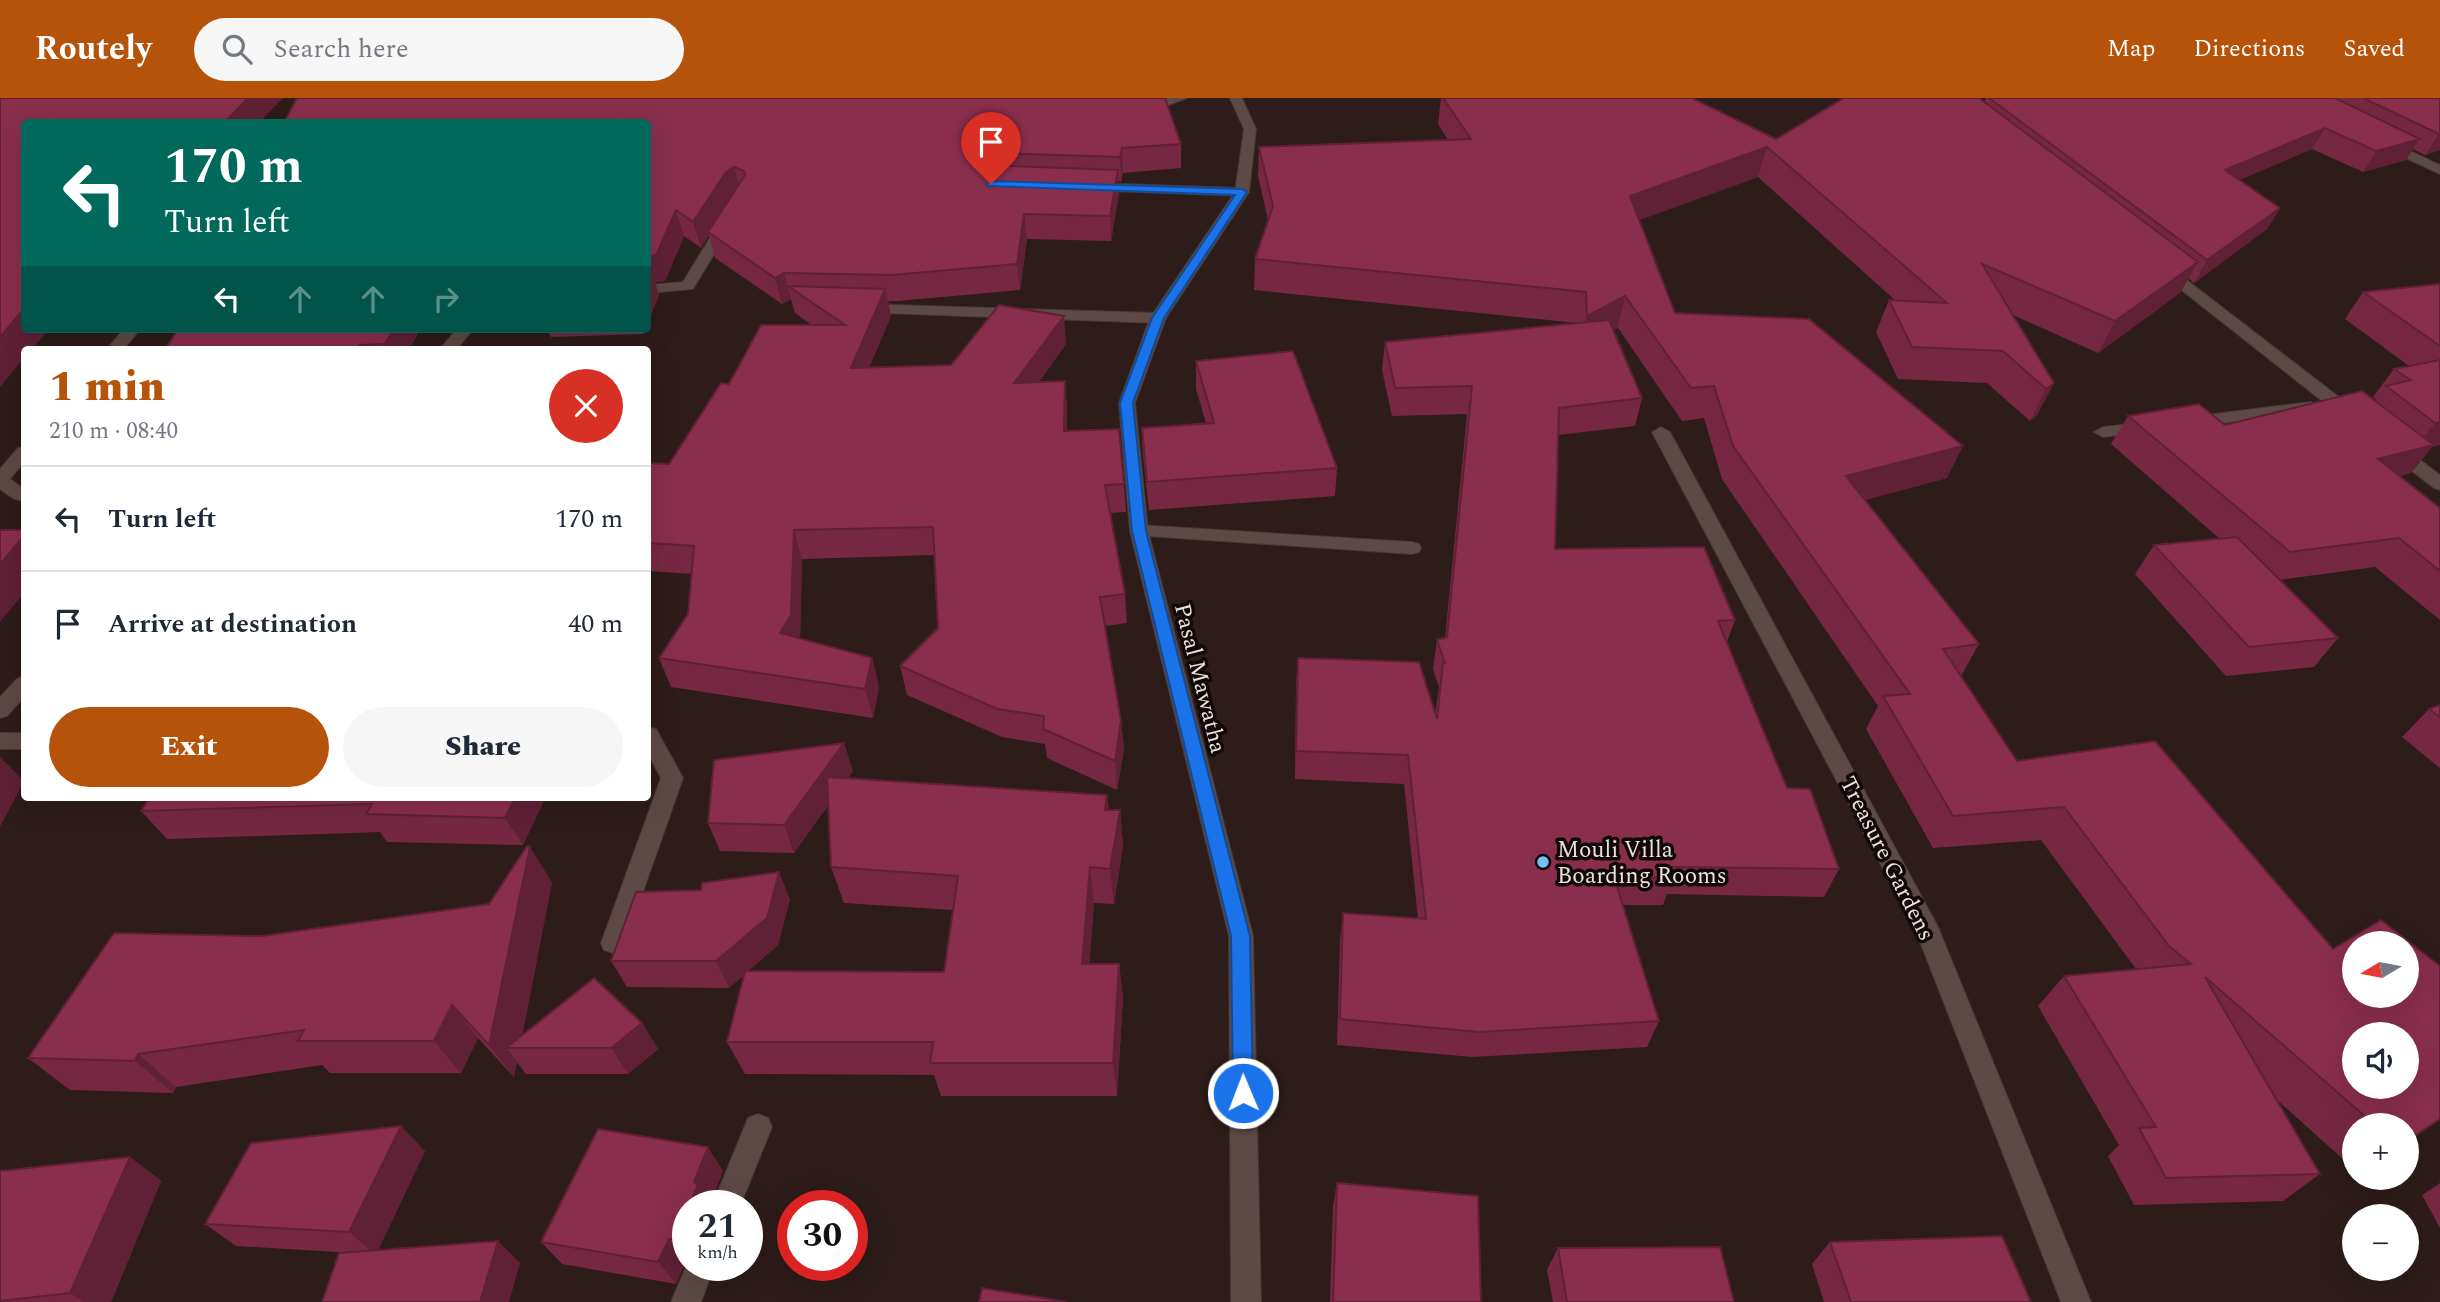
<!DOCTYPE html>
<meta charset="utf-8">
<style>
:root{--surface:#fff;--page:#f6f6f7;--text:#1f2937;--muted:#747a83;--line:#e0e1e3;--accent:#b45309}
body{margin:0;font-family:Spectral,serif;background:var(--page);color:var(--text);height:100vh;display:flex;flex-direction:column;font-size:26px;white-space:nowrap}
*{box-sizing:border-box;margin:0}
p{font-size:23px;color:var(--muted)}
.icon{flex:none;width:38px;height:38px;fill:none;stroke:currentColor;stroke-width:2;stroke-linecap:round;stroke-linejoin:round}
.map{position:relative;flex:1;overflow:hidden}
.panel{position:absolute;left:21px;top:248px;width:630px;height:455px;display:flex;flex-direction:column;background:var(--surface);border-radius:7px;box-shadow:0 7px 28px #0002}
.panel>*{flex:none}
.top-card{position:absolute;left:21px;top:21px;width:630px;height:214px;border-radius:7px;box-shadow:0 7px 28px #0002;background:#00695c;color:#fff;overflow:hidden}
.needle{width:46px;rotate:260deg}
.buttons{position:absolute;left:2342px;top:833px;display:grid;gap:14px}
.buttons a{display:grid;place-items:center;width:77px;height:77px;border-radius:50%;background:var(--surface);box-shadow:0 7px 28px #0002;font-size:35px}
.speed{position:absolute;left:672px;top:1092px;display:flex;gap:14px;font-size:35px;font-weight:700;text-align:center}
.speed>*{display:grid;place-content:center;width:91px;height:91px;border-radius:50%;background:var(--surface);box-shadow:0 7px 28px #0002;line-height:1}
.speed small{font-size:18px;font-weight:400}
.speed .limit{border:10px solid #d22;background:#fff;color:#111}
.pin{position:absolute;display:grid;place-items:center;width:60px;height:60px;color:#fff;margin:-72px -30px;border-radius:50% 50% 50% 0;rotate:-45deg;box-shadow:0 0 7px #0007}
.pin .icon{rotate:45deg}
.me{position:absolute;width:77px;margin:-38px;rotate:359deg;stroke-linejoin:round;filter:drop-shadow(0 0 5px #0008)}
.turn{display:flex;align-items:center;gap:24px;height:147px;padding:0 28px;font-size:32px}
.turn .icon{width:91px;height:91px;stroke-width:2.5}
.turn b{display:block;font-size:49px;line-height:60px}
.lanes{display:flex;align-items:center;height:66px;padding:0 28px;background:#0003;justify-content:center;gap:35px;direction:ltr}
.lanes .off{opacity:.35}
.round{display:grid;place-items:center;flex:none;width:74px;height:74px;border-radius:37px;background:var(--page)}
.headline{display:flex;align-items:center;justify-content:space-between;height:119px;padding:0 28px}
h1{font-size:42px;font-weight:800;line-height:52px;color:var(--accent)}
.cta{display:flex;gap:14px;margin-top:auto;padding:14px 28px}
.cta a{flex:1;height:80px;border-radius:42px;background:var(--accent);color:#fff;font-size:28px;font-weight:800;line-height:80px;text-align:center}
.cta a+a{background:var(--page);color:var(--text)}
ul{padding:0;list-style:none}
li{display:flex;align-items:center;gap:21px;height:105px;padding:0 28px;border-top:2px solid var(--line)}
li div{flex:1}
li b{display:block;font-size:26px}
li em{font-style:normal}
header{display:flex;align-items:center;gap:42px;box-sizing:border-box;height:98px;padding:0 35px;background:var(--accent);color:#fff}
header strong{font-size:33px}
nav{display:flex;gap:38px;margin-inline-start:auto;font-size:24px}
.search{width:490px;height:63px;background:var(--page);display:flex;align-items:center;gap:18px;box-sizing:border-box;padding:0 24px;border-radius:38px;color:var(--muted);font-size:26px}
.map>svg:first-child{display:block}
</style>
<header>
<strong>Routely</strong>
<div class="search"><svg class="icon" aria-label="search" viewBox="0 0 24 24"><circle cx="10" cy="10" r="6"/><path d="M15 15l6 6"/></svg>Search here</div>
<nav><a>Map</a><a>Directions</a><a>Saved</a></nav>
</header>
<div class="map">
<svg width="2440" height="1204" viewBox="0 0 2440 1204">
<rect width="100%" height="100%" fill="#2d1c19"/>
<g fill="none" stroke-linecap="round" stroke-linejoin="round">
<defs>
<g id="lane">
<path d="M1168,0H1187L1161,10L1155,6Z"/>
<path d="M1090,85L1242,90L1249,94L1242,98L1085,92L1083,89Z"/>
<path d="M726,121L733,125L693,191L648,195V187L683,184L719,125Z"/>
<path d="M862,206L1158,215L1166,220L1158,225L857,214L854,211Z"/>
<path d="M457,231H473L456,252H439Z"/>
<path d="M2311,304L2319,309L2317,313L2190,329L2181,324L2190,319Z"/>
<path d="M2147,324L2156,329L2153,333L2103,339L2094,334L2103,329Z"/>
<path d="M1139,427L1412,444L1419,446L1421,450L1419,454L1412,456L1132,437L1130,433L1132,429Z"/>
<path d="M648,629L656,631L683,680L625,845L622,852L613,855L604,852L601,845L661,680L648,656Z"/>
<rect x="0" y="635" width="24" height="16"/>
</g>
<g id="street">
<path d="M1230,0H1242L1256,31L1249,94L1166,220L1135,305L1148,433L1253,838L1261,1204H1231L1229,838L1130,433L1119,305L1150,220L1235,94L1244,31Z"/>
<path d="M2385,41L2440,67V76L2380,48L2378,45Z"/>
<path d="M2161,165L2166,166L2357,313L2359,317L2357,321H2345L2156,172L2154,169L2156,166Z"/>
<path d="M124,231H140L123,252H106Z"/>
<path d="M1661,329L1670,334L1938,829L2091,1204H2061L1915,831L1652,334Z"/>
<path d="M2396,347L2402,348L2440,377V392L2434,390L2390,356L2387,352L2390,348Z"/>
<path d="M24,349V364L10,381L24,391V403L14,401L0,391V371L18,350Z"/>
<path d="M24,578V599L7,618L0,620V599L17,581Z"/>
<path d="M758,1016L768,1020L772,1029L740,1108H712L748,1020Z"/>
<path d="M688,1164V1167H715L701,1204H671Z"/>
</g>
</defs>
<use href="#lane" stroke="#453734" stroke-width="2"/>
<use href="#street" stroke="#453734" stroke-width="2"/>
<use href="#lane" fill="#5d4945" fill-rule="evenodd"/>
<use href="#street" fill="#5d4945" fill-rule="evenodd"/>
</g>
<g fill="#762842">
<path d="M1441,0L1776,41L1984,4L1986,0H2440V52L2425,57L2413,51L2406,62L2363,74L2312,51L2239,82L2280,110L2267,131L2194,185L2188,180L2180,195L2098,255L2013,217L2054,285L2037,317L2030,323L1987,285L1898,281L1876,234L1889,202L1896,203L1758,79L1639,122L1675,215L1947,380L1865,402L1979,546L1961,578L2017,663L2406,1027H2354V1071L2276,1001L2320,1076L2283,1103L2134,1107L2108,1058L2119,1047L2038,908L2064,878L2136,871L2041,742L1933,750L1866,631L1878,608L1722,381L1704,320L1682,323L1618,230L1613,232L1642,300L1635,328L1558,337L1555,451L1735,522L1727,544L1787,690L1839,771L1824,799L1667,796L1663,807H1622L1659,923L1647,949L1472,959L1337,947L1340,842L1343,815L1418,821L1404,686L1295,681L1296,588L1298,560L1435,617L1439,589L1433,571L1437,542L1445,540L1467,316L1392,318L1382,272L1385,244L1577,225L1254,192L1255,161L1268,122L1258,78L1259,49L1448,42L1438,26Z"/>
<path d="M648,24L1181,46V70L1123,75L1121,84L1118,83L1119,96L1111,143L1027,141L1020,192L897,203H888L891,218L869,270L951,267L1066,246L1039,284L1065,283L1067,311V333L1124,386L1126,414L1110,415L1125,496L1127,525L1105,528L1121,623L1124,651L1117,692L1047,660L1045,646L1002,639L907,597L900,568L938,530L934,457L802,461L800,540L872,560L879,589L873,620L671,589L659,560L688,516L692,476L648,473V365L669,366L729,286L812,227L795,215L791,201L782,206L715,160L709,137L701,150L684,138L665,183L655,184L659,197L648,225Z"/>
<path d="M2440,186V347L2432,349L2411,375L2400,378L2440,410V522L2375,469L2279,482L2338,540L2314,569L2226,578L2135,476L2154,447L2220,441L2111,346L2128,318L2225,327L2375,303L2376,301L2373,299L2394,271L2409,268L2345,221L2363,194Z"/>
<path d="M178,231H420L409,252H165Z"/>
<path d="M547,231H645L643,236L551,239Z"/>
<path d="M1196,263L1337,370L1335,398L1149,412L1143,358L1142,330L1206,325L1196,291Z"/>
<path d="M2440,607V670L2402,639L2429,611Z"/>
<path d="M853,673L848,680L1107,697L1109,712H1120L1123,748L1114,806L1094,805L1089,866H1119L1123,900L1117,998H941L934,977L745,976L727,944L745,876L729,890L627,889L611,863L790,801L778,847L748,873L944,874L953,812L844,805L831,769L828,707L794,755L720,753L708,725Z"/>
<path d="M149,700H545L523,747L387,744L380,734L167,741L141,713Z"/>
<path d="M552,784L522,937L642,925L658,951L628,976H526L517,964L514,979L478,940L461,975H330L322,967L176,989L173,995L70,992L28,960L262,838L489,806Z"/>
<path d="M425,1053L378,1152L520,1165L236,1148L205,1126Z"/>
<path d="M130,1059L161,1083L111,1204H0V1073Z"/>
<path d="M723,1073L710,1106L688,1108V1163H686L676,1186L562,1166L541,1144Z"/>
<path d="M1337,1085L1481,1204H1330L1333,1108Z"/>
<path d="M2440,1085V1130L2422,1097Z"/>
<path d="M1830,1144L2031,1204H1824L1812,1166Z"/>
<path d="M1558,1150L1734,1204H1553L1547,1172Z"/>
</g>
<g fill="#602036">
<path d="M248,0H283L260,24H225Z"/>
<path d="M2325,30L2312,51L2213,93L2225,72Z"/>
<path d="M2440,35V52L2425,57L2439,36Z"/>
<path d="M2420,41L2406,62L2363,74L2376,53Z"/>
<path d="M1767,49L1758,79L1623,128L1630,98Z"/>
<path d="M1122,50L1123,75L1121,84L1120,59Z"/>
<path d="M988,55L991,79L983,83L980,58Z"/>
<path d="M734,69L741,94L708,134L709,137L701,150L693,124L726,74Z"/>
<path d="M1118,72L1119,96L1111,143L1110,118Z"/>
<path d="M2280,110L2267,131L2194,185L2207,162Z"/>
<path d="M676,112L684,138L665,183L655,184L659,197L648,225V158Z"/>
<path d="M1024,116L1027,141L1020,192L1017,166Z"/>
<path d="M2198,164L2180,195L2098,255L2115,223Z"/>
<path d="M784,175L791,201L782,206L775,180Z"/>
<path d="M885,191L891,218L857,298L851,270Z"/>
<path d="M1625,198L1618,230L1580,250L1587,218Z"/>
<path d="M24,211V231H49L31,252H24V260L0,289V239Z"/>
<path d="M1064,218L1066,246L1018,313L1014,285Z"/>
<path d="M393,231H420L409,252H388L385,246Z"/>
<path d="M1065,283L1067,311V361L1064,333Z"/>
<path d="M2054,285L2037,317L2030,323L2046,291Z"/>
<path d="M2440,324V347L2432,349L2411,375L2356,390L2378,361L2414,352L2435,325Z"/>
<path d="M1963,348L1947,380L1832,411L1846,378Z"/>
<path d="M794,432L802,461L800,545L780,535Z"/>
<path d="M24,438V495L0,524V466Z"/>
<path d="M872,560L879,589L873,620L865,591Z"/>
<path d="M1121,623L1124,651L1117,692L1115,663Z"/>
<path d="M844,645L853,673L794,755L784,727Z"/>
<path d="M0,659L24,683L0,729Z"/>
<path d="M1107,697L1111,733L1105,712Z"/>
<path d="M515,700H545L523,747L505,720Z"/>
<path d="M1120,712L1123,748L1114,806L1110,771Z"/>
<path d="M530,749L552,784L520,950H506L517,964L514,979L489,947Z"/>
<path d="M1090,769L1094,805L1087,900L1082,866Z"/>
<path d="M779,774L790,801L778,847L729,890L716,863Z"/>
<path d="M1119,866L1123,900L1117,998L1113,965Z"/>
<path d="M452,907L478,940L461,975L434,943Z"/>
<path d="M642,925L658,951L628,976L611,950Z"/>
<path d="M138,956L176,989L173,995L135,963Z"/>
<path d="M401,1028L425,1053L376,1157L349,1134Z"/>
<path d="M708,1049L723,1073L710,1106L711,1108H689L694,1084Z"/>
<path d="M130,1059L161,1083L111,1204H84L70,1195Z"/>
<path d="M688,1109V1160L674,1141Z"/>
<path d="M669,1141L686,1163L676,1186L658,1164Z"/>
<path d="M498,1143L520,1165L509,1204H480Z"/>
</g>
<g fill="#892e4d" stroke="#602036" stroke-width="2" fill-rule="evenodd">
<path d="M0,0H248L225,24H24V211L0,239Z"/>
<path d="M297,0H1165L1181,46L1122,50L1120,59L988,55L980,58L983,67L1118,72L1110,118L1024,116L1017,166L892,177L784,175L775,180L708,134L745,77L744,73L734,69L726,74L693,124L676,112L656,157L648,158V24H284Z"/>
<path d="M1443,0H1692L1776,41L1844,0H1979L2198,164L2115,223L1982,166L2054,285L2046,291L2003,253L1912,249L1889,202L1947,205L1767,49L1630,98L1675,215L1809,221L1963,348L1846,378L1979,546L1943,551L2017,663L2155,643L2333,851L2381,822L2440,868V1021L2406,1044V1027H2375L2205,879L2320,1076L2166,1080L2139,1030L2156,1029L2064,878L2191,866L2169,848L2064,709L1953,718L1883,598L1910,596L1733,348L1714,288L1691,290L1625,198L1587,218L1586,194L1255,161L1273,108L1259,49L1471,41ZM2354,845H2406V898H2354ZM2354,936H2406V989H2354Z"/>
<path d="M1989,0H2335L2420,41L2376,53L2325,30L2225,72L2280,110L2207,162Z"/>
<path d="M2363,0H2440V35L2439,36Z"/>
<path d="M2440,186V248L2363,194Z"/>
<path d="M788,188L885,191L851,270L951,267L999,207L1064,218L1014,285L1065,283L1064,333L1119,331L1124,386L1105,387L1125,496L1100,499L1121,623L1115,663L1043,631L1044,618L997,611L900,568L938,530L933,429L794,432L791,517L780,535L872,560L865,591L659,560L688,516L694,448L648,445V365L669,366L721,285L729,286L761,227H845Z"/>
<path d="M1609,222L1642,300L1559,310L1555,451L1704,449L1735,522L1718,523L1787,690L1810,691L1839,771L1671,769L1674,780L1614,779L1659,923L1479,934L1340,921L1343,815L1426,821L1408,657L1296,653L1298,560L1419,564L1437,621L1443,565H1445L1437,542L1447,539L1472,288L1395,290L1385,244Z"/>
<path d="M178,231H393L385,246L359,247L357,252H165Z"/>
<path d="M1293,253L1337,370L1147,384L1142,330L1214,325L1196,263Z"/>
<path d="M2440,262V324L2435,325L2386,288L2411,282L2394,271Z"/>
<path d="M2362,293L2434,347L2378,361L2440,410V473L2399,440L2290,454L2128,318L2199,306L2225,327Z"/>
<path d="M0,432H24V438L0,466Z"/>
<path d="M2237,439L2338,540L2249,549L2154,447Z"/>
<path d="M2440,607V619L2429,611Z"/>
<path d="M844,645L784,727L708,725L714,662Z"/>
<path d="M827,679L1107,697L1105,712H1120L1110,771L1090,769L1082,866H1119L1113,965H930L933,944H727L745,873L944,874L958,778L831,769Z"/>
<path d="M149,700H515L505,720L366,716L372,706L141,713Z"/>
<path d="M527,748L530,749L489,947L452,907L434,943H298L304,932L138,956L135,963L28,960L114,835L262,838L489,806Z"/>
<path d="M779,774L767,820L716,863H611L636,794L701,792L702,785Z"/>
<path d="M594,880L642,925L611,950H506Z"/>
<path d="M401,1028L349,1134L205,1126L251,1045Z"/>
<path d="M598,1031L708,1049L694,1084L698,1087L674,1141H669L658,1164L541,1144Z"/>
<path d="M130,1059L70,1195L0,1203V1073Z"/>
<path d="M1337,1085L1478,1098L1481,1204H1333Z"/>
<path d="M2002,1138L2031,1204H1851L1830,1144Z"/>
<path d="M498,1143L480,1204H322L339,1155Z"/>
<path d="M1720,1149L1734,1204H1567L1558,1150Z"/>
<path d="M982,1190L1067,1204H979Z"/>
</g>
<path fill="#1a73e8" stroke="#114b97" stroke-width="2" d="M991,83L1242,91L1247,94L1164,220L1133,305L1146,433L1250,838L1253,995L1250,1001L1243,1004L1236,1001L1233,995L1231,838L1132,433L1120,305L1152,220L1235,97L988,88L986,86Z"/>
<circle fill="#75c0f6" stroke="#100907" stroke-width="2.5" cx="1543" cy="764" r="7"/>
<g text-anchor="middle" stroke-width="7" stroke-linejoin="round" paint-order="stroke">
<g font-size="23" fill="#ede1de" stroke="#100907">
<text transform="translate(1201 580) rotate(76)" y="8">Pasal Mawatha</text>
<text transform="translate(1888 760) rotate(63)" y="8">Treasure Gardens</text>
</g>
<g font-size="23" fill="#ede1de" stroke="#100907" text-anchor="start">
<text x="1557" y="759">Mouli Villa<tspan x="1557" dy="26">Boarding Rooms</tspan></text>
</g>
</g>
</svg>
<div class="buttons">
<a><svg class="needle" viewBox="-14 -14 28 28"><path d="M0-13l5 13h-10z" fill="#e53935"/><path d="M0 13l5-13h-10z" fill="#747a83"/></svg></a>
<a><svg class="icon" aria-label="sound" viewBox="0 0 24 24"><path d="M4 9h4l5-4v14l-5-4H4zM17 9q2 3 0 6"/></svg></a>
<a>+</a>
<a>−</a>
</div>
<div class="speed"><div>21<small>km/h</small></div><div class="limit">30</div></div>
<div class="pin" style="left:991px;top:86px;background:#d93025"><svg class="icon" aria-label="arrive" viewBox="0 0 24 24"><path d="M6 21V4h12l-3 4 3 4H6"/></svg></div>
<svg class="me" style="left:1243px;top:995px" viewBox="-20 -20 40 40"><circle r="17" fill="#1a73e8" stroke="#fff" stroke-width="3"/><path d="M0-11L8 9 0 5-8 9z" fill="#fff"/></svg>
<div class="top-card">
<div class="turn"><svg class="icon" aria-label="left" viewBox="0 0 24 24"><path d="M17 20v-9H6M10 6l-5 5 5 5"/></svg><div><b>170 m</b>Turn left</div></div>
<div class="lanes"><svg class="icon" aria-label="left" viewBox="0 0 24 24"><path d="M17 20v-9H6M10 6l-5 5 5 5"/></svg><svg class="icon off" aria-label="ahead" viewBox="0 0 24 24"><path d="M12 20V5M6 11l6-6 6 6"/></svg><svg class="icon off" aria-label="ahead" viewBox="0 0 24 24"><path d="M12 20V5M6 11l6-6 6 6"/></svg><svg class="icon off" aria-label="right" viewBox="0 0 24 24"><path d="M7 20v-9h11M14 6l5 5-5 5"/></svg></div>
</div>
<section class="panel">
<div class="headline"><div><h1>1 min</h1><p>210 m · 08:40</p></div><a class="round" style="background:#d93025;color:#fff"><svg class="icon" aria-label="close" viewBox="0 0 24 24"><path d="M6 6l12 12M18 6L6 18"/></svg></a></div>
<ul>
<li><svg class="icon" aria-label="left" viewBox="0 0 24 24"><path d="M17 20v-9H6M10 6l-5 5 5 5"/></svg><div><b>Turn left</b></div><em>170 m</em></li>
<li><svg class="icon" aria-label="arrive" viewBox="0 0 24 24"><path d="M6 21V4h12l-3 4 3 4H6"/></svg><div><b>Arrive at destination</b></div><em>40 m</em></li>
</ul>
<div class="cta"><a>Exit</a><a>Share</a></div>
</section>
</div>
